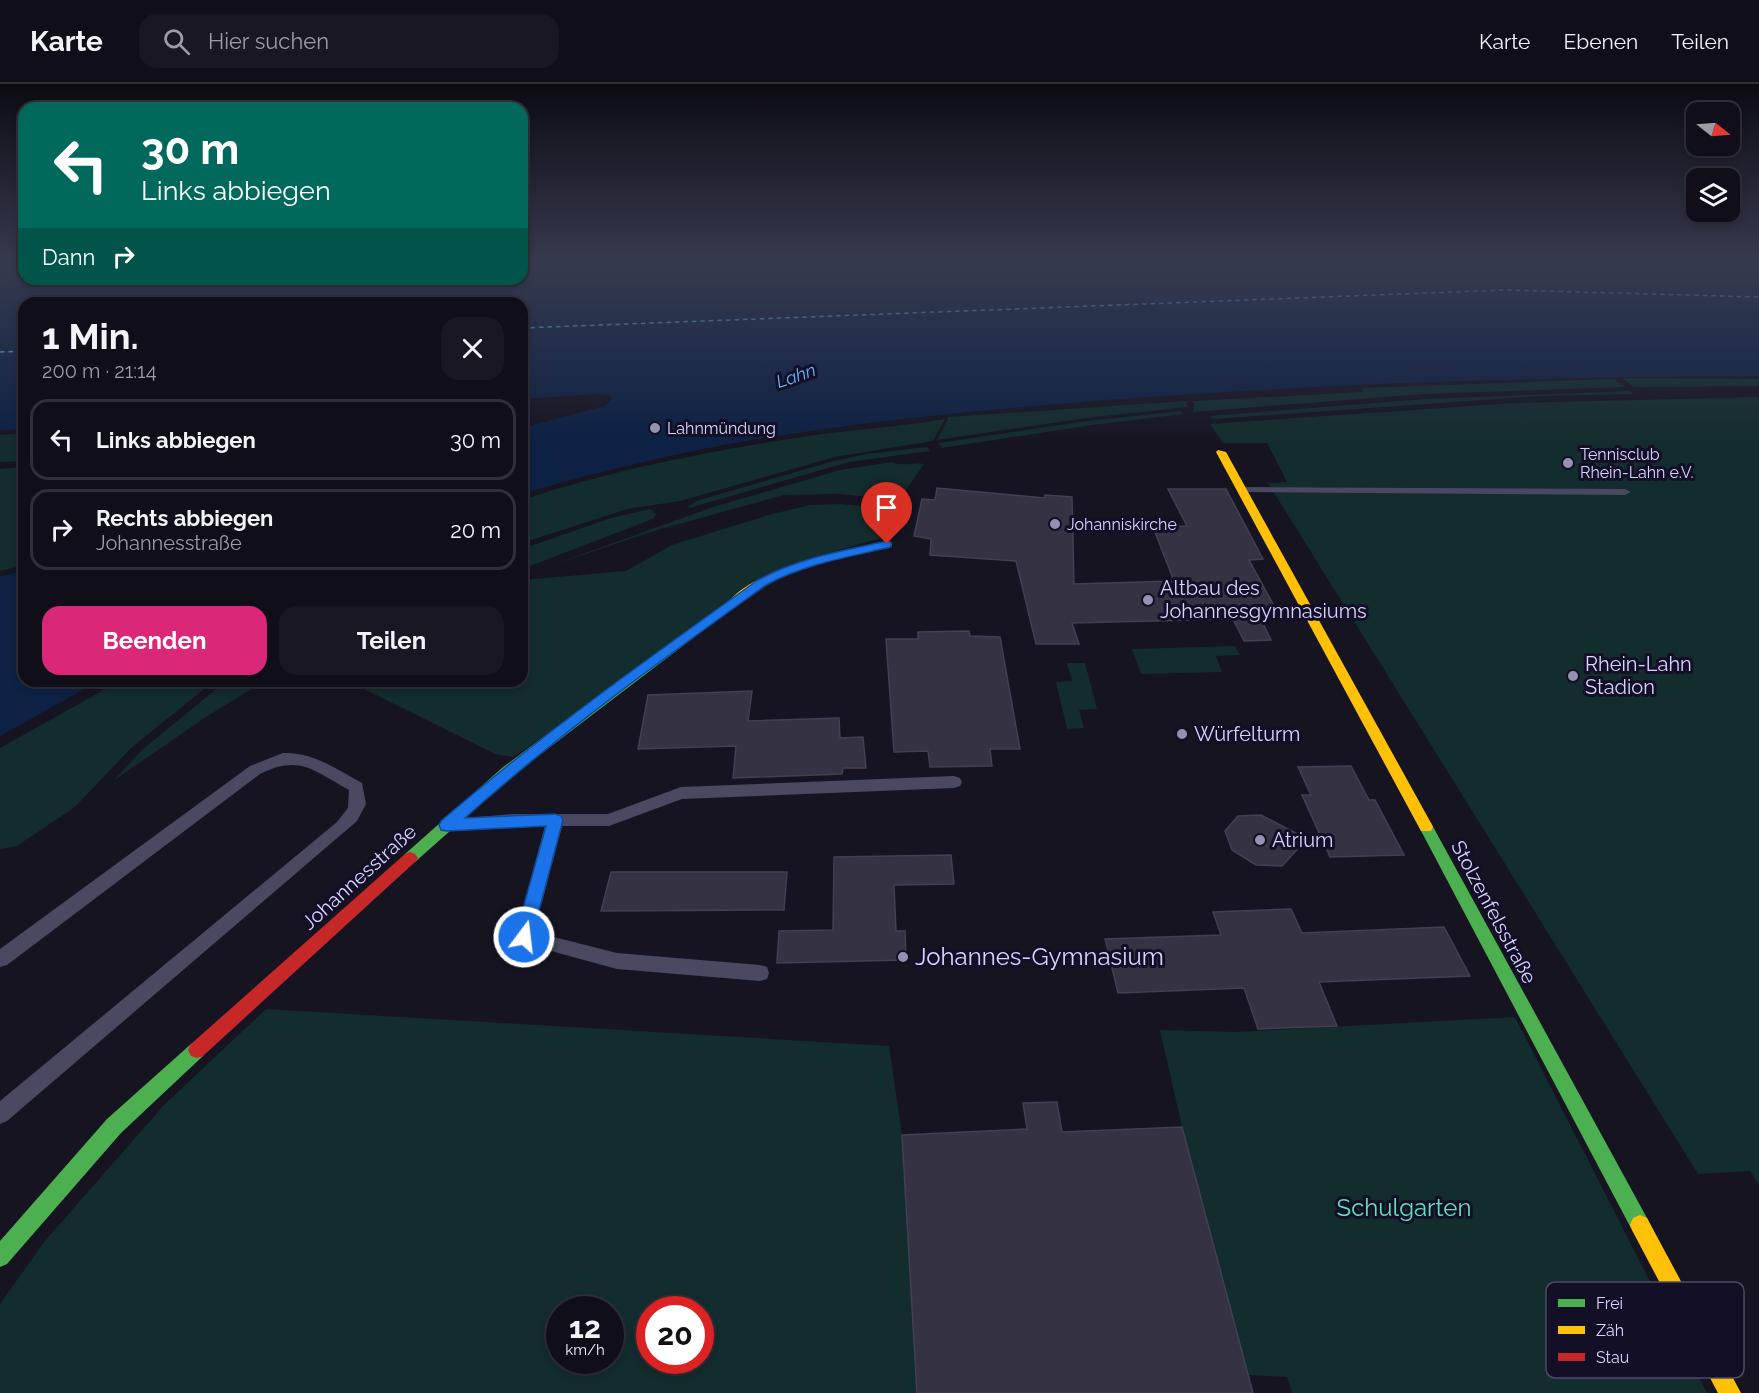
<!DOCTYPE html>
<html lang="de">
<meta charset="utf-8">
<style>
:root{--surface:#100f19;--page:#191822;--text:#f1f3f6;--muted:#9c9ca2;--line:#302f38;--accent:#db2777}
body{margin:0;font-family:Raleway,sans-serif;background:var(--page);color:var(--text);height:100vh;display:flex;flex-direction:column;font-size:22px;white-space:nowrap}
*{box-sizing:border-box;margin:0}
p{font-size:20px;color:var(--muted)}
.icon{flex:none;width:33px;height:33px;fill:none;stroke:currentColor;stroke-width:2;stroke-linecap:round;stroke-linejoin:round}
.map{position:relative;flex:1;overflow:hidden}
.side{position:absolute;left:18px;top:213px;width:510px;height:390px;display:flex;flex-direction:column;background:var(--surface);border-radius:18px;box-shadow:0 3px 9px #0003,0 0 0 2px var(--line)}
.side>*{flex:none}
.top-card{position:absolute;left:18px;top:18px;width:510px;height:183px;border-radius:18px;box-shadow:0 3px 9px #0003,0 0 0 2px var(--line);background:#00695c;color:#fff;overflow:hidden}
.needle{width:39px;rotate:107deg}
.tools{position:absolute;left:1686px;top:18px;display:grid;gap:12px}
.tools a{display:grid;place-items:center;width:54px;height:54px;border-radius:12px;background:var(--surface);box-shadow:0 3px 9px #0003,0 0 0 2px var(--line);font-size:30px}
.speed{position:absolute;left:546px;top:1212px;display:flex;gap:12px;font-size:30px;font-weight:700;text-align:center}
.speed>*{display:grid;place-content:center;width:78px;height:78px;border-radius:50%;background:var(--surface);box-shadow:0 3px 9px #0003,0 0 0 2px var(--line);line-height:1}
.speed small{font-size:15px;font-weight:400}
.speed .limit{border:9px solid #d22;background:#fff;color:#111}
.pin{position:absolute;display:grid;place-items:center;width:51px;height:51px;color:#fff;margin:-62px -26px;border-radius:50% 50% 50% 0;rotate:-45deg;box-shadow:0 0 6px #0007}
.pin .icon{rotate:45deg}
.me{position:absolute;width:66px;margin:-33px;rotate:15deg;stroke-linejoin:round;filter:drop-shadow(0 0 4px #0008)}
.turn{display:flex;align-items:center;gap:21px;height:126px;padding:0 24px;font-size:27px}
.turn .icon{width:78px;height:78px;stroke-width:2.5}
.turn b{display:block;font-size:42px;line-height:51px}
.then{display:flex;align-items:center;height:57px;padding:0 24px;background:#0003;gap:12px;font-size:22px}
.round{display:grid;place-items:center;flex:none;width:63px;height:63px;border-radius:18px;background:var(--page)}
.headline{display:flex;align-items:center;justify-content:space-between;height:102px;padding:0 24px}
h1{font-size:36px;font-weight:700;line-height:45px}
.button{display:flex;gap:12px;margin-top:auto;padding:12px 24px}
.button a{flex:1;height:69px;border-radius:18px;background:var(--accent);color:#fff;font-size:24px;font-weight:700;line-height:69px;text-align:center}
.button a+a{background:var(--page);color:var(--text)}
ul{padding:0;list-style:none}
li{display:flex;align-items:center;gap:18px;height:81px;margin:0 12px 9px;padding:0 12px;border:3px solid var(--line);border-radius:18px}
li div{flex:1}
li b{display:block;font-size:22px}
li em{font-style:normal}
header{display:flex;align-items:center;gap:36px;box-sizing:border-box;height:84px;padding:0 30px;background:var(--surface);border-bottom:2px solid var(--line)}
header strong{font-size:28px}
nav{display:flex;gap:33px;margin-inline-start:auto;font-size:21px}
.search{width:420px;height:54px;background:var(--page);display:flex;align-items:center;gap:15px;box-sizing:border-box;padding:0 21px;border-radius:18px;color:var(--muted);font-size:22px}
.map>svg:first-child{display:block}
</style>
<header>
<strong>Karte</strong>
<div class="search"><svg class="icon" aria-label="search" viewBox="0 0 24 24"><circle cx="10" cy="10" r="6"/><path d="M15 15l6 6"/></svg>Hier suchen</div>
<nav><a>Karte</a><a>Ebenen</a><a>Teilen</a></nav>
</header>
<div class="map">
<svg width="1759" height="1309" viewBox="0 0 1759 1309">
<rect width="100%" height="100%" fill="#161421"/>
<g fill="#132c2d" fill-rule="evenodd">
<path d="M1622,294L1759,295V302L1634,303Z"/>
<path d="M1614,295L1626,303L1424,310L1193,328L1194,320L1192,317L1363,308L1361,304Z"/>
<path d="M1630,307L1634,310L1539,312L1213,335L1210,332L1426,315Z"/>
<path d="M1759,313V1101L1750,1087L1698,1090L1268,399L1287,398L1267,359H1223L1210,340L1515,319Z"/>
<path d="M1186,317L1188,323L1086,334L937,356L948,335L947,333Z"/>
<path d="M1181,327L1184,330L1092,341L942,364L938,359L1088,337Z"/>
<path d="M945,335L933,357L835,373L680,417L627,425L522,459V416C618,384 721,365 822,350C863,345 904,342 945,335Z"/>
<path d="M24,349V377L0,378V351Z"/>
<path d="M927,363L930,367L849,378L686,425L696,417L834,377L866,370Z"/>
<path d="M892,378C901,383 913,378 924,380L899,416L839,410L784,411L657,446L547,483L713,423L840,386Z"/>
<path d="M24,383V481L0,487V385Z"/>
<path d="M840,420L880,424L886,433L880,434V445H887L881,454L808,475L513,673L495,670L348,597H522V496L626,487L672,461L772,430L810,421Z"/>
<path d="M650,425L656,430L653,435L522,485V465L611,434Z"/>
<path d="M1235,562L1240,571L1216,572L1222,588L1141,590L1132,565Z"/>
<path d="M1067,579H1085L1097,625L1079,626L1084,644L1067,645L1056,598L1072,597Z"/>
<path d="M120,597H214L131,664L75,723L17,762L0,765V664Z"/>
<path d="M226,597H264L206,633L113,697L143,665Z"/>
<path d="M266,925L889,962L902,1051L917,1309H0V1220L44,1158L164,1021ZM560,1226H610V1276H560ZM650,1226H700V1276H650Z"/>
<path d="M1515,933L1707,1309H1292L1287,1293L1248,1291L1182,1043L1160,946L1237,948Z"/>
</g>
<g fill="#0d2144">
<path d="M0,178H24V195H522V178H1759V292C1525,292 1291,301 1058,320C914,332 772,347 631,381C594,390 558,398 522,411V344L605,322L612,315L609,311L598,310L522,315V219H24V345L0,346Z"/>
<path d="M24,487V597H99L0,652V492Z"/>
</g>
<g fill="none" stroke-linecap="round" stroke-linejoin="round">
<g stroke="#62b6ff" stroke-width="1.5" stroke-dasharray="4.5 4" stroke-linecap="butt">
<path d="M522,244L1506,206L1759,213"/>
<path d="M0,268L24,267"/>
</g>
</g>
<g fill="#343243" stroke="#433f54" stroke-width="1.5">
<path d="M937,404L1045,414V411L1072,413L1074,500L1174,497L1153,443L1187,442L1168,405H1226L1263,475L1249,476L1279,531H1259L1271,556L1244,557L1233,535L1072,539L1079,560H1036L1016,477L930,471L931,455L914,452L922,415L935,416Z"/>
<path d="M969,547L970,552L1000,553L1020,665H990L992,682L930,683L928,667L894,668L886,555H918V548Z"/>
<path d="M752,607L748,637L839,634L840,654L863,653L866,684H843L842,690L733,694L736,662L638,665L648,611Z"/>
<path d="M1351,682L1369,716H1375L1404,771L1330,773L1302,711H1311L1298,683Z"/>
<path d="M1261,731L1307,755L1282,782L1256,781L1232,766L1225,747L1238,732Z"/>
<path d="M951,771L954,800L894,801L896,847H905L906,876L777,879L779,847L833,846L834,773Z"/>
<path d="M611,788H787L784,826L601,827Z"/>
<path d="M1291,825L1302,849L1444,843L1470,892L1319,898L1337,942L1258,945L1244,904L1118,909L1105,855L1221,851L1213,828Z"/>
<path d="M1057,1018L1062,1048L1182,1043L1253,1309H917L902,1051L1027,1045L1023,1019Z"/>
</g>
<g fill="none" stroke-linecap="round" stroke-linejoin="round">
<g fill="#4a4962" fill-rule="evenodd">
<path d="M1244,403L1625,405L1631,408L1625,411L1240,408L1238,406Z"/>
<path d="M283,669C313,668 336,685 362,699L366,720L357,737L7,1037L0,1040V1017L337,738L348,724L349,706C314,687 300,670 260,690L7,881L0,883V865L250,682Z"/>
<path d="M954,692L960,694L962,698L960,702L954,704L682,715L609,742H562L534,848L617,869L760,881L767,883L769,889L767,895L760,897L617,885L518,858L515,853L545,742L453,747L447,745L445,741L447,737L453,735L514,730H608L681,703Z"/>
</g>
<g fill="#4caf50" fill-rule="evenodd">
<path d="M735,514L741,517L739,519L512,692L415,778L410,780L405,778L402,774L405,770L502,684L623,593Z"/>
<path d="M1426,737L1431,739L1647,1134L1650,1141L1647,1148L1640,1151L1633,1148L1419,743L1421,739Z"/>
<path d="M197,958L203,960L206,966L203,972L121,1049L7,1180L0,1183V1157L107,1035L191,960Z"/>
</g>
<g fill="#ffc107" fill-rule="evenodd">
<path d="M1218,366L1226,368L1431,739L1433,743L1431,747H1421L1216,368Z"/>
<path d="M887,457L892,460L891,462C850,473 804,480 766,500C756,506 744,522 731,519L729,517C761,482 842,468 887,457Z"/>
<path d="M1640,1131L1647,1134L1741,1309H1718L1633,1148L1630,1141L1633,1134Z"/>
</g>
<path fill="#c62828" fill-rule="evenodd" d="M410,768L415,770L418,774L415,778L203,972L197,974L191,972L188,966L191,960L405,770Z"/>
</g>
<linearGradient id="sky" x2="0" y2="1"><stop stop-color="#0c0b12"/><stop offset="0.49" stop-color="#363a4e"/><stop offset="1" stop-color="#363a4e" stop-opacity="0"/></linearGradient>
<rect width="1759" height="361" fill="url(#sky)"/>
<path fill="#1a73e8" stroke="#114b97" stroke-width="1.5" d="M887,457L891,458V463C848,473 805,480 766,501C663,575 560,649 465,734L555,730L561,732L563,736L532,853L529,858L524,860L518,858L515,853L546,742L447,747L441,746L439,741L441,737C542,650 650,573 758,496C798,474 843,467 887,457Z"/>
<g fill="#9591b1" stroke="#130f26" stroke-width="2">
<circle cx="655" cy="344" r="6"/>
<circle cx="1568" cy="379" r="6"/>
<circle cx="1055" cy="440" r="6"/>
<circle cx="1148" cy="516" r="6"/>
<circle cx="1573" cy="592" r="6"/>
<circle cx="1182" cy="650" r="6"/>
<circle cx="1260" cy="756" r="6"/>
<circle cx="903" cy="873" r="6"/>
</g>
<g text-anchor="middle" stroke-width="6" stroke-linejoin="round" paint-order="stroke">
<g font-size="16" fill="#d9d4ff" stroke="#130f26" text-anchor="start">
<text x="667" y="350">Lahnmündung</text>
<text x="1580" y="376">Tennisclub<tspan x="1580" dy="18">Rhein-Lahn e.V.</tspan></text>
<text x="1067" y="446">Johanniskirche</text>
</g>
<g font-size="18" font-style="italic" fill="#62b6ff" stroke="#130f26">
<text transform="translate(796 292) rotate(-19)" y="6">Lahn</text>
</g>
<g font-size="20" fill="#d9d4ff" stroke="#130f26" text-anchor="start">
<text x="1160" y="511">Altbau des<tspan x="1160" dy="23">Johannesgymnasiums</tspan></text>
<text x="1585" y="587">Rhein-Lahn<tspan x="1585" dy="23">Stadion</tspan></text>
<text x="1194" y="657">Würfelturm</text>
<text x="1272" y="763">Atrium</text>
</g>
<g font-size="20" fill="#d9d4ff" stroke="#130f26">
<text transform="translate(359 793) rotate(-42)" y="7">Johannesstraße</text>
<text transform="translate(1494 828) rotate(62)" y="7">Stolzenfelsstraße</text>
</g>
<g font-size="24" fill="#d9d4ff" stroke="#130f26" text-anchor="start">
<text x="915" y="881">Johannes-Gymnasium</text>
</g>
<g font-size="24" fill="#5fe0c0" stroke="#130f26">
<text x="1404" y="1132">Schulgarten</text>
</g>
</g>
<rect x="1546" y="1198" width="198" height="96" rx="9" fill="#130f26" stroke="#4e4a67" stroke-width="1.5"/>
<rect x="1558" y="1215" width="27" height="8" fill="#4caf50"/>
<rect x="1558" y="1242" width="27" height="8" fill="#ffc107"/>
<rect x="1558" y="1269" width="27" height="8" fill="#c62828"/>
<g font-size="16" fill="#d9d4ff">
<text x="1596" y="1225">Frei</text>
<text x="1596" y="1252">Zäh</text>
<text x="1596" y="1279">Stau</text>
</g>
</svg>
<div class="tools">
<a><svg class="needle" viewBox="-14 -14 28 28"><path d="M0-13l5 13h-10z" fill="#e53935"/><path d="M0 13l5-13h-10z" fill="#9c9ca2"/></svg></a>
<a><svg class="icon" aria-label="layers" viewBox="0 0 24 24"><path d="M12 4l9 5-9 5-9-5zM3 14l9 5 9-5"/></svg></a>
</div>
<div class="speed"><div>12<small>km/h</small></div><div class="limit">20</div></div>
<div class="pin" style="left:887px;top:460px;background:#d93025"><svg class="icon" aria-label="arrive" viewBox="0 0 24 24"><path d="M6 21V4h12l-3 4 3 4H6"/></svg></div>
<svg class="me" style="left:524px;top:853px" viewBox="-20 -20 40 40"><circle r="17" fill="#1a73e8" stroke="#fff" stroke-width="3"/><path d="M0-11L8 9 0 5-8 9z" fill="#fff"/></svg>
<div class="top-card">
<div class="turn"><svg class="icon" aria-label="left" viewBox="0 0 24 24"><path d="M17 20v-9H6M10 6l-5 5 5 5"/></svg><div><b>30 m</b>Links abbiegen</div></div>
<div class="then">Dann<svg class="icon" aria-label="right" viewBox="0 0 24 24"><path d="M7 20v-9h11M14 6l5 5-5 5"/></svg></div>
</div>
<section class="side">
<div class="headline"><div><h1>1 Min.</h1><p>200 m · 21:14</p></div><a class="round"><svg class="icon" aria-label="close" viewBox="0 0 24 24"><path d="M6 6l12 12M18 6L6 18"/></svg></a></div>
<ul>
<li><svg class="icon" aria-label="left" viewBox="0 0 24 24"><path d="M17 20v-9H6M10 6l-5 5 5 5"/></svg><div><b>Links abbiegen</b></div><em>30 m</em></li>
<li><svg class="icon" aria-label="right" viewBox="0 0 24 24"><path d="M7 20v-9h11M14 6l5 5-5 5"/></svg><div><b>Rechts abbiegen</b><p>Johannesstraße</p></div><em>20 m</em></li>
</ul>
<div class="button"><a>Beenden</a><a>Teilen</a></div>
</section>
</div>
